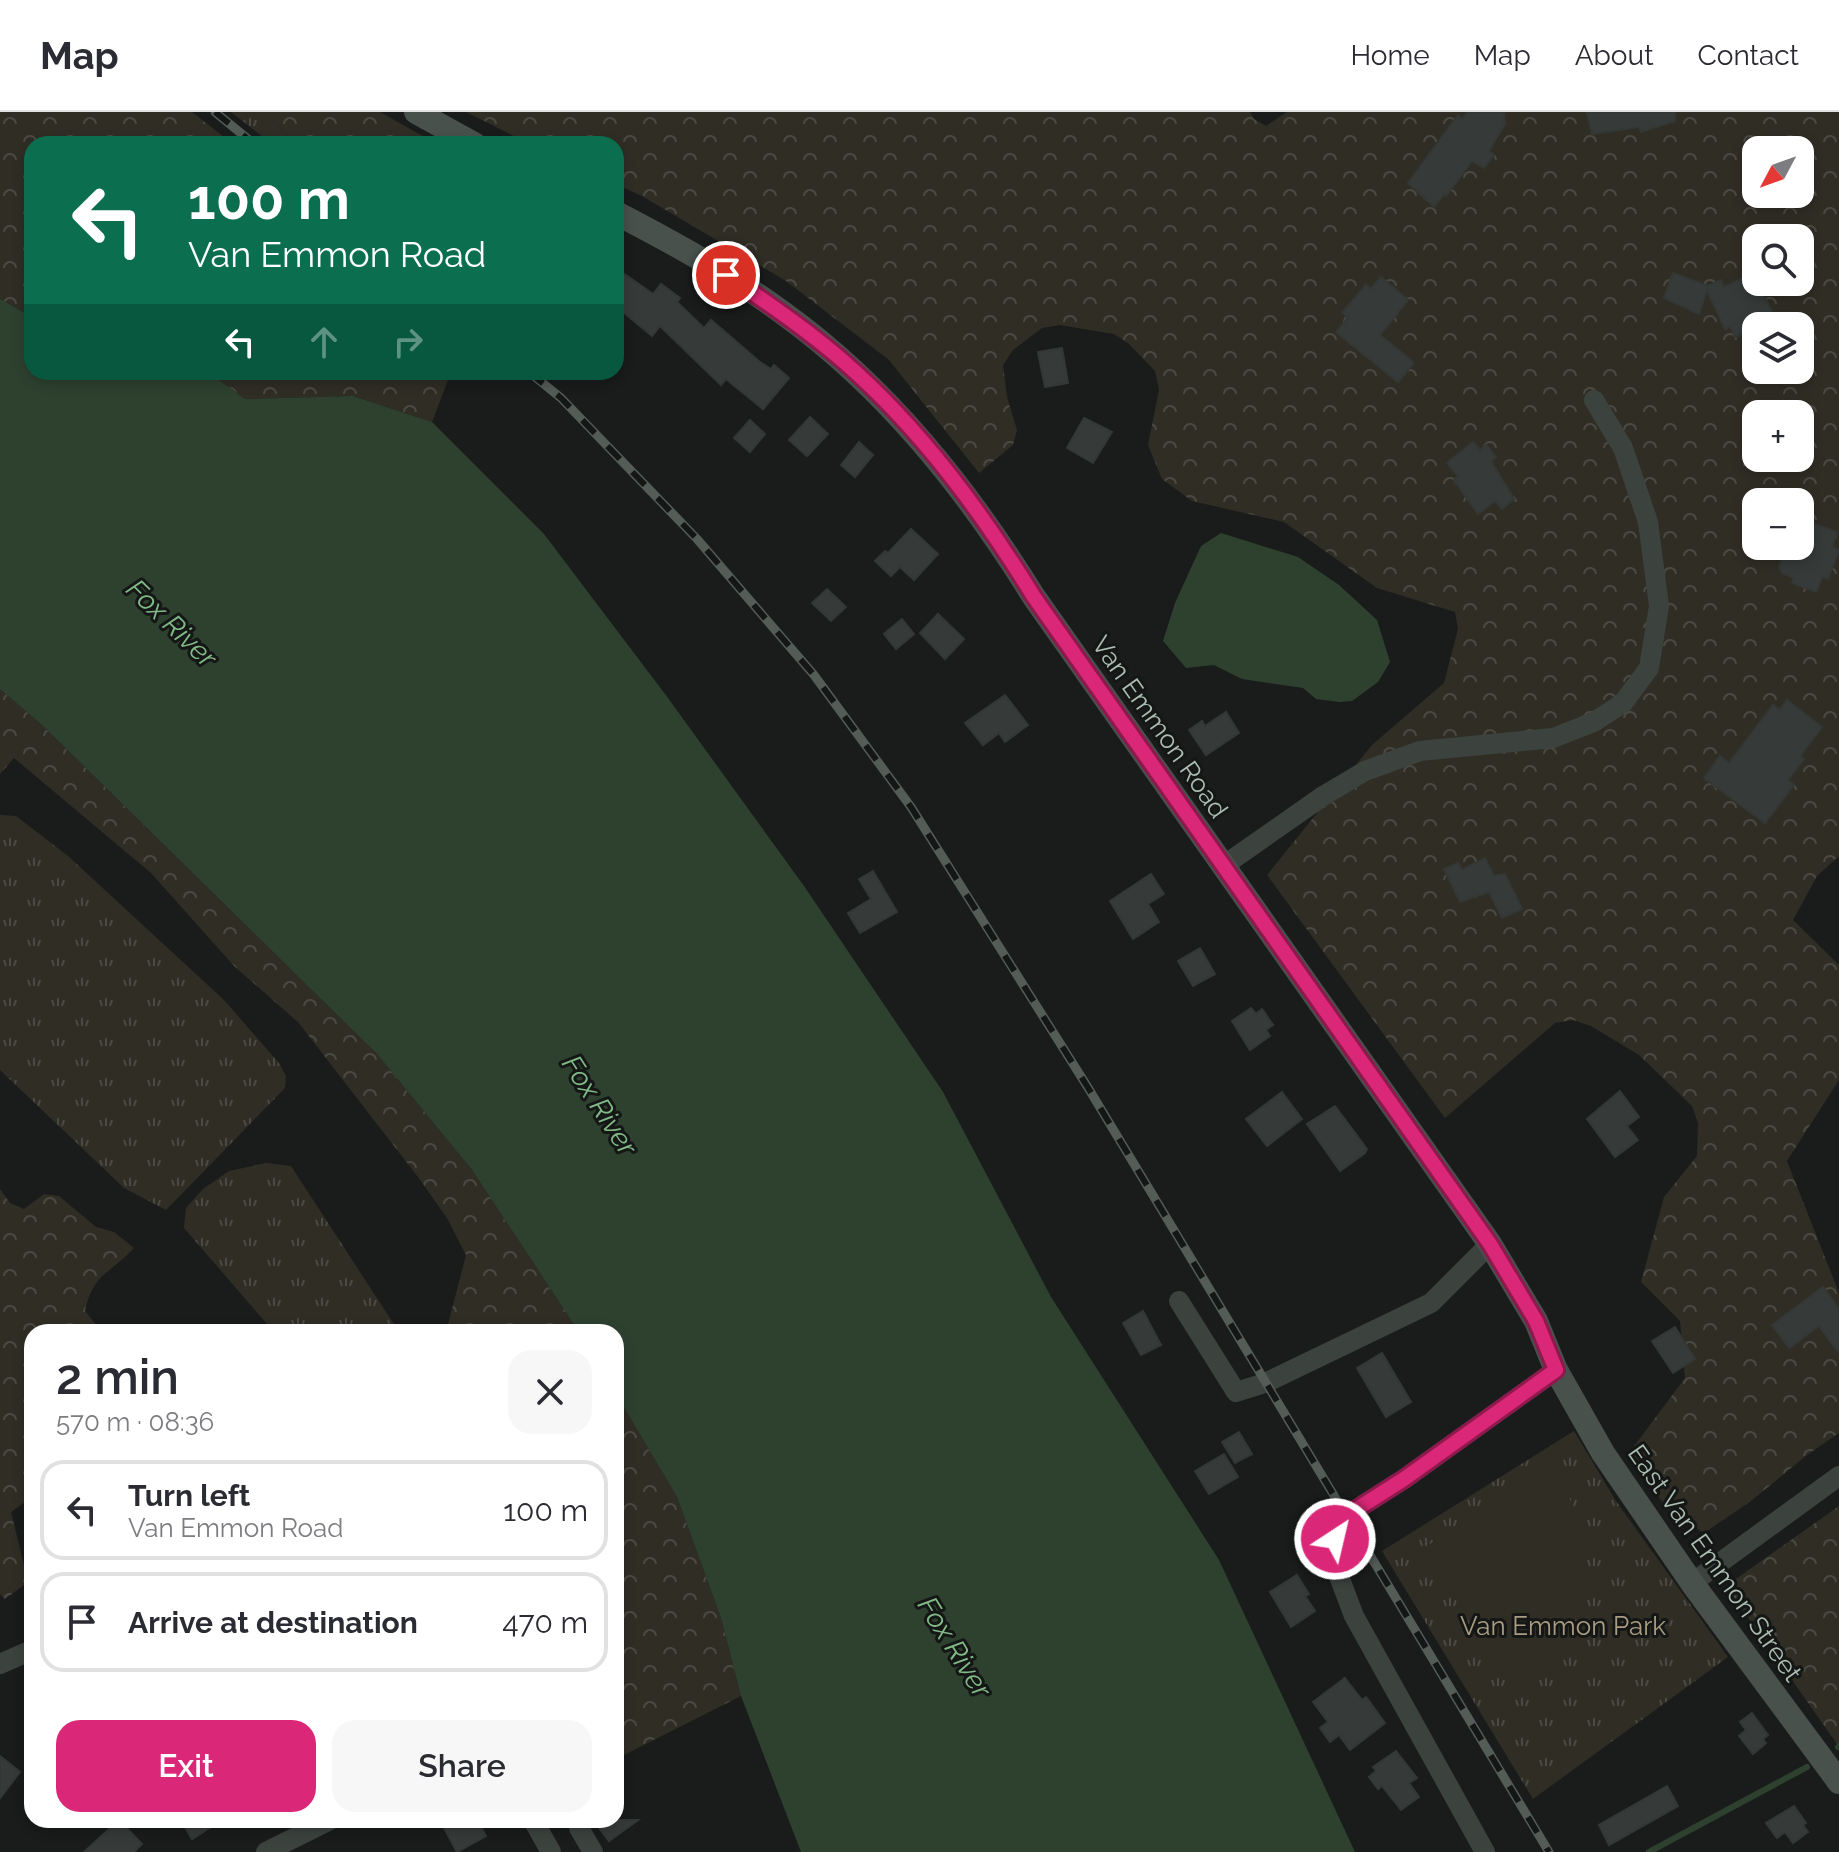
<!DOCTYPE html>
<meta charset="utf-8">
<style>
:root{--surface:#fff;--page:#f7f7f7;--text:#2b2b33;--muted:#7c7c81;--line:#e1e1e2;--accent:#db2777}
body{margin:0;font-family:Raleway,sans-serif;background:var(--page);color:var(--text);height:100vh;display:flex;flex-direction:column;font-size:30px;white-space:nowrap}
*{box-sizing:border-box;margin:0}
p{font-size:26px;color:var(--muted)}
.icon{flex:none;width:44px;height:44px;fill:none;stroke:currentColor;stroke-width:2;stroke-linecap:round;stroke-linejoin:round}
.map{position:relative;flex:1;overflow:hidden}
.details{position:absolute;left:24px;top:1212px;width:600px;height:504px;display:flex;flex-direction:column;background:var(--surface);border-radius:24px;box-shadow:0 4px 12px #0003}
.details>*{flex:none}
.hud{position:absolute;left:24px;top:24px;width:600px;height:244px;border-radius:24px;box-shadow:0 4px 12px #0003;background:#0b6e4f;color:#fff;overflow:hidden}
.needle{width:52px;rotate:229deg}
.fabs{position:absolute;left:1742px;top:24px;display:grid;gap:16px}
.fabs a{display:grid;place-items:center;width:72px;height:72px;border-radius:16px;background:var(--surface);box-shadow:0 4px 12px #0003;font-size:40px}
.pin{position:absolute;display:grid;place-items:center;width:68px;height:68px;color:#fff;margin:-34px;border:4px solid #fff;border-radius:50%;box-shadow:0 2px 8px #0007}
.me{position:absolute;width:88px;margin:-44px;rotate:35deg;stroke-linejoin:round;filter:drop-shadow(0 0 6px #0008)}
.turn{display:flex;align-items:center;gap:28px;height:168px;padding:0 32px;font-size:36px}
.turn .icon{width:104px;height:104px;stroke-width:2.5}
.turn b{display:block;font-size:56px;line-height:68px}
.lanes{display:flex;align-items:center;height:76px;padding:0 32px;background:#0003;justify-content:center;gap:40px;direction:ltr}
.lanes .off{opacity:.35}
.round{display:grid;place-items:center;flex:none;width:84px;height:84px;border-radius:24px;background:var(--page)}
.summary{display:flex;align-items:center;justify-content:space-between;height:136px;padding:0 32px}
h1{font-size:48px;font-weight:600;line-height:60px}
.button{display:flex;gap:16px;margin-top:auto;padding:16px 32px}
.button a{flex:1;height:92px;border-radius:24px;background:var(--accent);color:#fff;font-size:32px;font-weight:600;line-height:92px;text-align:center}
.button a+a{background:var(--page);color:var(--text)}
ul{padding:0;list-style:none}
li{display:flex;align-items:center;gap:24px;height:100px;margin:0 16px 12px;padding:0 16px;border:4px solid var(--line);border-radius:24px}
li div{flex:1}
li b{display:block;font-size:30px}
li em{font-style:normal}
header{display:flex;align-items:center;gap:48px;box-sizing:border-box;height:112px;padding:0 40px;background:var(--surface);border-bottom:2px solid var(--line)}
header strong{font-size:38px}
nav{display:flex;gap:44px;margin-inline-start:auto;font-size:28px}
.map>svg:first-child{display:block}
</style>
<header>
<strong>Map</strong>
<nav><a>Home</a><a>Map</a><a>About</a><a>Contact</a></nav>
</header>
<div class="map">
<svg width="1839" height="1740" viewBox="0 0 1839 1740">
<defs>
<pattern id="grass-tufts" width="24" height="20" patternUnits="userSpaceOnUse" patternTransform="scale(2)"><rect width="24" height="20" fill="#302d25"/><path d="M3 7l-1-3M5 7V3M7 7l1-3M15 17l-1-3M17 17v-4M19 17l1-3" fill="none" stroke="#4b4a42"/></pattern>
<pattern id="forest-crowns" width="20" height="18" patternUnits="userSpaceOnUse" patternTransform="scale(2)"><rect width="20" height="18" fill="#302d25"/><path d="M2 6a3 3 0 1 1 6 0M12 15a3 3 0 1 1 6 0" fill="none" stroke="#4b4a42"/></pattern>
</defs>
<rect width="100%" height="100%" fill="#191c1b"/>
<g fill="url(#grass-tufts)">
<path d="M231,0H262L298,32H272Z"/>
<path d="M0,703L16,704L68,744L224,888L279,951L286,964L285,976L166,1098L124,1076L0,958Z"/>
<path d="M266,1051L291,1054L399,1220H274L184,1116L186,1096L203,1077L229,1059Z"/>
<path d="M1574,1319L1616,1389L1728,1545L1533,1687L1382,1439Z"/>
</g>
<g fill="url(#forest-crowns)" fill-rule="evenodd">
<path d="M0,0H192L233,32H32V205L0,187Z"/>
<path d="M262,0H380L433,30L432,32H298Z"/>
<path d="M466,0H1250L1254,7L1266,14L1287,0H1839V744L1817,764L1793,808L1839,853V968L1787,1049L1839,1181V1321L1807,1343L1751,1389L1704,1421L1667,1397L1629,1341L1685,1266L1680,1209L1641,1170L1664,1085L1697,1044L1698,1011L1692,994L1639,943L1591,914L1573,908L1555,911L1445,1006L1267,763L1372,633L1444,571L1458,517L1455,500L1377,476L1284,410L1192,389L1162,367L1148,333L1159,278L1155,259L1129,232L1114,222L1060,213L1042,216L1013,238L1003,253L1007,285L1017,318L1013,333L979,361L889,248L786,169L642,84L616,72V32H530ZM1756,38H1800V82H1756ZM1756,126H1800V170H1756ZM1756,214H1800V258H1756ZM1756,302H1800V346H1756ZM1756,390H1800V434H1756Z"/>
<path d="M214,260H451L432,310L353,284L245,287L215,265Z"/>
<path d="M0,577L43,614L377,942L472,1058L579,1220H446L466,1143L447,1106L418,1065L298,910L235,855L151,761L14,646L0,662Z"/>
<path d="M0,1077L10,1091L24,1097L44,1082L59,1084L96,1115L114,1120L134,1136C109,1163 94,1160 85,1199L102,1220H32V1385L11,1400L28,1470L5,1487L0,1482Z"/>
<path d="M616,1282L677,1385L721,1506L741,1584L616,1647Z"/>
<path d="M1839,1394V1635L1726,1474Z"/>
</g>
<path fill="#302d25" d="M1552,1352C1603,1432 1588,1521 1508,1573L1424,1436Z"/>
<g fill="#2e412f">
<path d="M0,187L32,205V260H214L215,265L245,287L353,284L432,310L544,422L668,586L804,774L943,980L1051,1185L1219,1448L1355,1740H801L741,1584L721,1506L677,1385L616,1282V1220H579L472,1058L377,942L43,614L0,577Z"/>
<path d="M1221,421L1298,445L1339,473L1377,508L1390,550L1378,570L1352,589L1340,590L1316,587L1303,576L1242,567L1214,553L1186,556L1163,529L1175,491L1201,434Z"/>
</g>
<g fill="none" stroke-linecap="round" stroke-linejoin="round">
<g stroke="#2e412f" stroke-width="6">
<path d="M1838,1635L1839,1634"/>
<path d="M1649,1740L1807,1655"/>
</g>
</g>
<g fill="#363b39" stroke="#333836" stroke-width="2">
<path d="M1468,0H1504L1505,12L1489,39L1494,43L1484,56L1472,49L1446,84L1444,82L1434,95L1408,71L1458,3L1462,7Z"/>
<path d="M1587,0H1675V9L1641,20L1639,15L1592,22Z"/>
<path d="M616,156L653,182L661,172L680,186L677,190L704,216L711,208L760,250L771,257L774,253L789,266L763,297L726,267L721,273L660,214L652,224L616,194Z"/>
<path d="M1756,160V170L1776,207L1756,214V221L1745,227L1742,222L1735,225L1730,214L1725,217L1707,178L1699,202L1664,186L1673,161L1708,174L1721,168L1724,175Z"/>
<path d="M1381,165L1408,188L1380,223L1414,251L1398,270L1336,220L1348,206L1342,201L1366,173L1371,177Z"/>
<path d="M1062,236L1068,271L1045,275L1038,240Z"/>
<path d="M810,305L828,322L807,344L789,328Z"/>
<path d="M1084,306L1112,320L1093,351L1067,336Z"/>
<path d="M750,308L765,322L750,340L734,326Z"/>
<path d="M859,330L873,343L855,365L841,353Z"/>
<path d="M1473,330L1480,338L1486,333L1496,345L1491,349L1514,387L1502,397L1495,389L1478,402L1454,368L1458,364L1447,351Z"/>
<path d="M1800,407L1837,420L1832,435L1839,438L1828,467L1822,465L1816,480L1792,471L1794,466L1782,461L1779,455L1787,434H1800Z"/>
<path d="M911,417L938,442L914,468L900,455L891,464L875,449L885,439L888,441Z"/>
<path d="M827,477L846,495L831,509L812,491Z"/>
<path d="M938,502L964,527L945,547L920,521Z"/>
<path d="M902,507L914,522L896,537L884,522Z"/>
<path d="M1005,583L1028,613L1005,630L999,621L983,633L965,611Z"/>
<path d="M1787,588L1822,615L1800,644L1804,647L1788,668L1794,673L1765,711L1704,666L1720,644L1729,651L1773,593L1780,598Z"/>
<path d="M1226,600L1239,621L1206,643L1189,618L1202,609L1205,614Z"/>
<path d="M1485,746L1494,764L1505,762L1522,797L1502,806L1489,780L1460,790L1444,757L1458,751L1462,758Z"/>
<path d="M873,759L897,800L860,821L848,801L871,787L859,767Z"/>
<path d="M1151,762L1164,782L1148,792L1159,810L1133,827L1110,789Z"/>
<path d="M1200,836L1215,862L1193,874L1178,849Z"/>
<path d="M1251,896L1256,902L1262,897L1273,913L1266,918L1270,924L1250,938L1232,909Z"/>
<path d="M1620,979L1639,1005L1627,1014L1638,1028L1615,1045L1587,1007Z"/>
<path d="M1282,980L1302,1007L1267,1034L1246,1007Z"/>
<path d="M1335,994L1367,1037L1365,1041L1340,1059L1307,1012Z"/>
<path d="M1823,1175L1839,1197V1241L1819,1214L1789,1236L1772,1213Z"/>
<path d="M1143,1199L1161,1233L1141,1243L1123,1211Z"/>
<path d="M1675,1215L1695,1247L1673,1261L1652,1229Z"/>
<path d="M1382,1241L1411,1290L1386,1305L1357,1256Z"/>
<path d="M1239,1320L1252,1342L1235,1351L1222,1330Z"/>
<path d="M1224,1342L1238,1365L1209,1382L1195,1359Z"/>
<path d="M1297,1463L1309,1482L1305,1484L1315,1499L1291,1515L1270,1480Z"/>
<path d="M1345,1566L1362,1588L1366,1585L1385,1611L1350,1638L1339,1623L1330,1630L1320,1616L1328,1610L1313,1590Z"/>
<path d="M1752,1601L1768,1623L1763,1627L1766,1631L1753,1642L1739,1624L1746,1618L1740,1610Z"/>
<path d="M1396,1639L1417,1666L1409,1671L1419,1685L1401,1698L1382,1674L1378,1677L1369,1665L1376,1659L1373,1655Z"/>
<path d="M0,1644L20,1660L0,1686Z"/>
<path d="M1667,1674L1678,1694L1609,1733L1599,1713Z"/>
<path d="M1794,1694L1806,1711L1803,1713L1808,1720L1793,1731L1785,1720L1777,1726L1766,1711Z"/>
<path d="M119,1708L142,1732L134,1740H84Z"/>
<path d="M181,1708H222L192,1727Z"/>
<path d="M458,1708H477L486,1724L457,1740L444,1716Z"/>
<path d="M593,1708H638L609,1729Z"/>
</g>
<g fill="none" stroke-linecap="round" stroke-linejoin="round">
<g stroke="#3c433f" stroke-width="20">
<path d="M1223,754L1323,684L1365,659L1420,639L1553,626L1594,610L1623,591L1649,556L1659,494L1648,410L1623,336L1594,288"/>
<path d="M1179,1189L1236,1280L1265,1271L1431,1191L1490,1132"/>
<path d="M1692,1471L1839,1364"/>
<path d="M0,1552L32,1538"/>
<path d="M533,1708L551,1740"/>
<path d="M579,1716L593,1740"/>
<path d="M266,1740L330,1708"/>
<path d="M1485,1740L1354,1504L1332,1446L1338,1409L1404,1367L1556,1258"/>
</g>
<g stroke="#48514c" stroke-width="24">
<path d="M416,0L474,32"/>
<path d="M616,101C674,131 730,162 783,201C887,276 967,377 1034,485L1490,1132L1536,1209L1556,1258L1603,1341L1692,1471L1839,1670"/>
</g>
<defs>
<g id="rail">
<path d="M215,0L254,32"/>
<path d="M529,260L561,286L697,427L814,563L911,695L1087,974L1549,1740"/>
</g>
</defs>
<use href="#rail" stroke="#535c57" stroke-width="9"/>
<use href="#rail" stroke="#141716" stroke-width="6" stroke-dasharray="18" stroke-linecap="butt"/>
</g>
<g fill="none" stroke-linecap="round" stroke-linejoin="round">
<defs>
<path id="route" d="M726,163C767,190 806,217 843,249C920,316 981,399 1034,485L1490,1132L1536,1209L1556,1258L1404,1367L1338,1409L1335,1427"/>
</defs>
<use href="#route" stroke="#8e194d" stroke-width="20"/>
<use href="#route" stroke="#db2777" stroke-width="14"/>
</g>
<g text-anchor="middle" stroke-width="6" stroke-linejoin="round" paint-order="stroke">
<g font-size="26" fill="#abbcb1" stroke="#141716">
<text transform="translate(1160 615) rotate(55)" y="9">Van Emmon Road</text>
<text transform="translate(1715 1451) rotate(55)" y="9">East Van Emmon Street</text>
</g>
<g font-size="26" fill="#a99c81" stroke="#141716">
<text x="1563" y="1523">Van Emmon Park</text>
</g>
<g font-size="28" font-style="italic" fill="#80b985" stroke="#141716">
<text transform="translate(172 511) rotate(44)" y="10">Fox River</text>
<text transform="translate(600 993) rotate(57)" y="10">Fox River</text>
<text transform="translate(955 1535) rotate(58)" y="10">Fox River</text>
</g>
</g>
</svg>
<div class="fabs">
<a><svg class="needle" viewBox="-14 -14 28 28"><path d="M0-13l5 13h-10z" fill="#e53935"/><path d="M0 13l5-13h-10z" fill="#7c7c81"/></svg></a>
<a><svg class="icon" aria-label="search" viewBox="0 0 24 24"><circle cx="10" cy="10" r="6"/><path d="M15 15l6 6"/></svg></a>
<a><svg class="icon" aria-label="layers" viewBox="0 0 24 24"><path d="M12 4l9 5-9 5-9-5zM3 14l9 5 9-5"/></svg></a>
<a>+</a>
<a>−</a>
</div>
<div class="pin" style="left:726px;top:163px;background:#d93025"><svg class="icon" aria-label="arrive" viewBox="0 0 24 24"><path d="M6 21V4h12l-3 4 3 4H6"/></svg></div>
<svg class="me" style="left:1335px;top:1427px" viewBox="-20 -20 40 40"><circle r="17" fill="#db2777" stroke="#fff" stroke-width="3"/><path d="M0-11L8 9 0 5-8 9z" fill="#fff"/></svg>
<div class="hud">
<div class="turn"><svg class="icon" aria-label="left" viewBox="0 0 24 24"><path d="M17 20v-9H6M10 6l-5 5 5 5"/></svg><div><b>100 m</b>Van Emmon Road</div></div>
<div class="lanes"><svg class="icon" aria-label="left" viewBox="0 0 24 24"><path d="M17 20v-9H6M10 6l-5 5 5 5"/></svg><svg class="icon off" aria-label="ahead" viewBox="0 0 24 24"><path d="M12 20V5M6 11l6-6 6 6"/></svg><svg class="icon off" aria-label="right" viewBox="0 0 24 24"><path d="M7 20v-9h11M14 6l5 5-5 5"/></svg></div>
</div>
<section class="details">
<div class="summary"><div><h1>2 min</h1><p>570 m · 08:36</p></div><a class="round"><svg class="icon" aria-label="close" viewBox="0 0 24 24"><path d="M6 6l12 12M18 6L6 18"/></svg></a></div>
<ul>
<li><svg class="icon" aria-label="left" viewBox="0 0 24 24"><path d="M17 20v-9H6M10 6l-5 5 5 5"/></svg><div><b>Turn left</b><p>Van Emmon Road</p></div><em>100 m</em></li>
<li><svg class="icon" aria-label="arrive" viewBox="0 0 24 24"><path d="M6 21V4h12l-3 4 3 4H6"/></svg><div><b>Arrive at destination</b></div><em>470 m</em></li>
</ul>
<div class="button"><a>Exit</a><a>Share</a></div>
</section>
</div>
